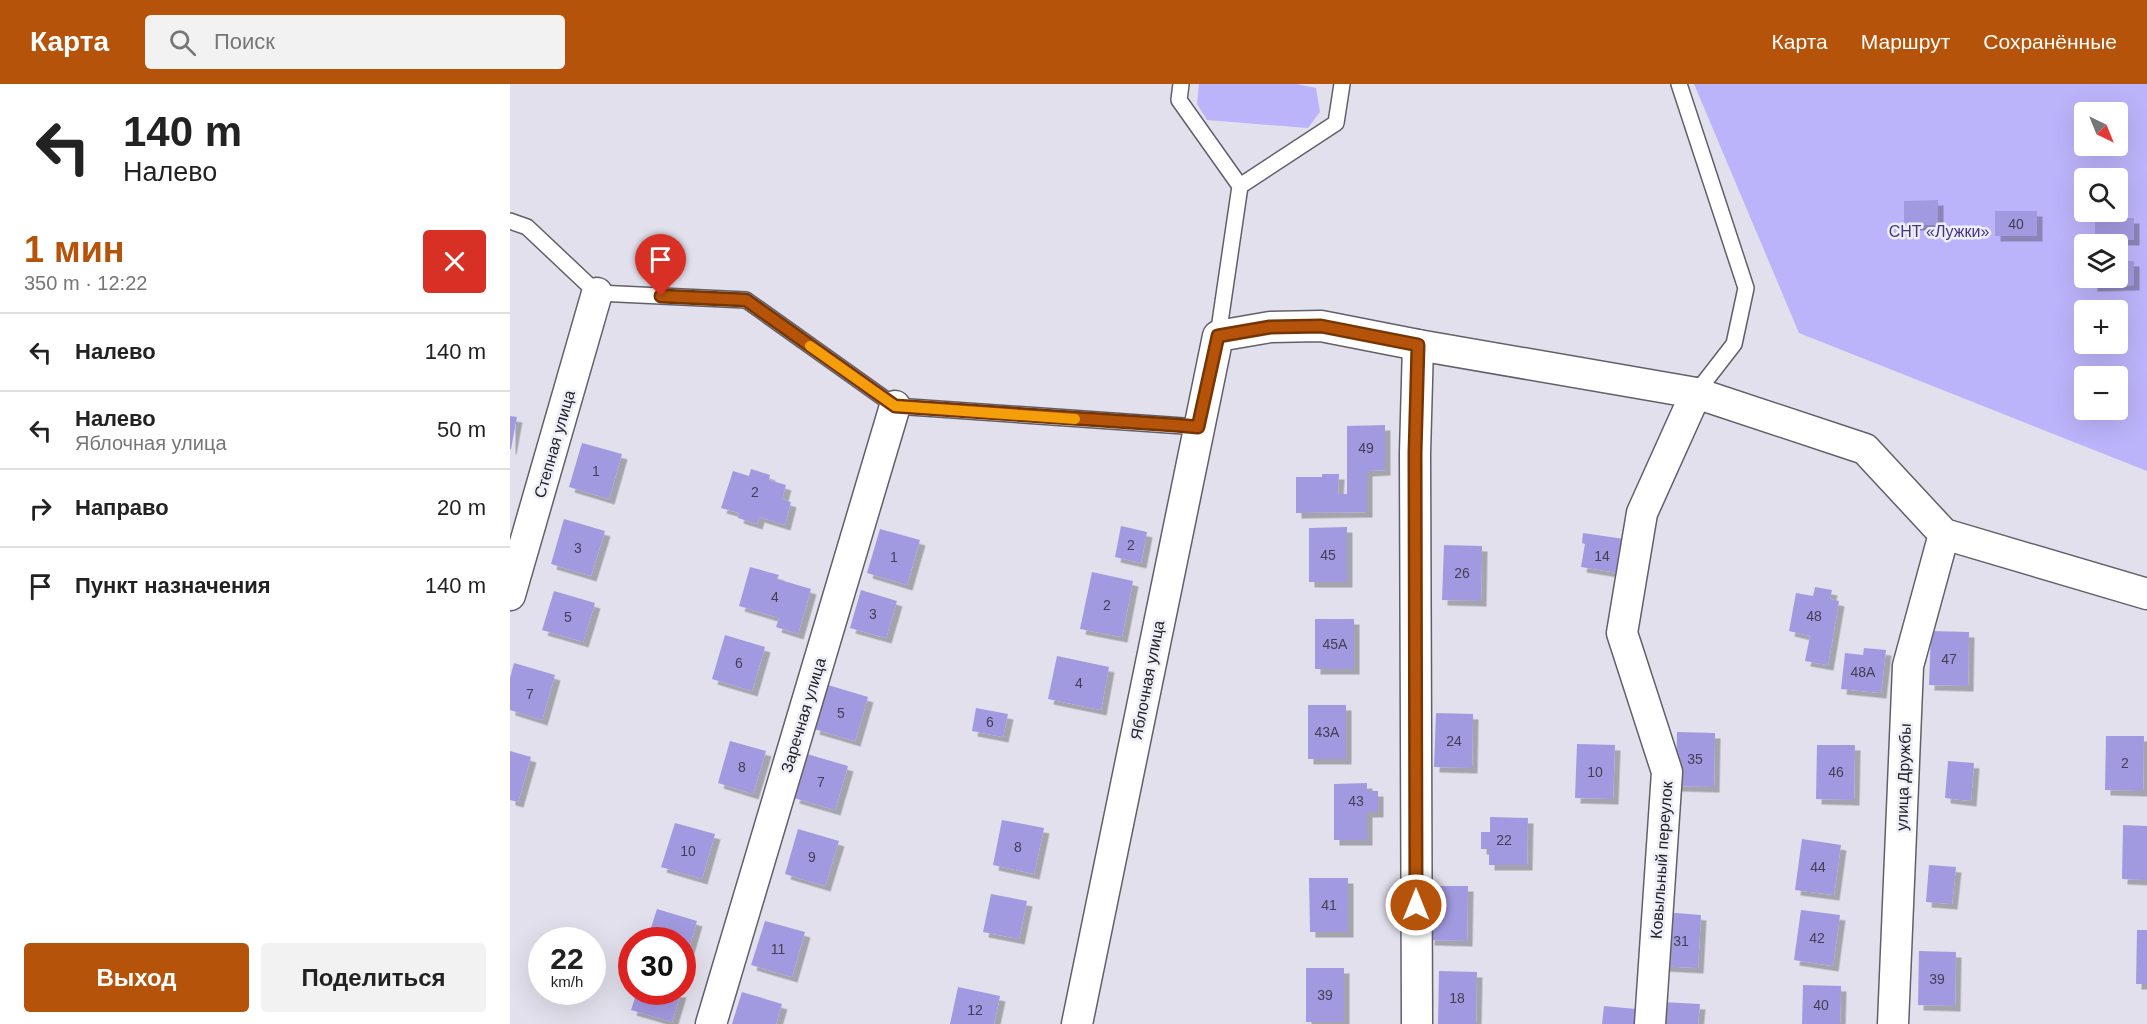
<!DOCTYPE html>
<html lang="ru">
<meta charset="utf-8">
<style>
:root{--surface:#fff;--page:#f2f2f2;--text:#222;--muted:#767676;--line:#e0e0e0;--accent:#b45309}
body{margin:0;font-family:Helvetica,sans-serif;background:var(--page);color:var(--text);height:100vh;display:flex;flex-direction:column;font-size:22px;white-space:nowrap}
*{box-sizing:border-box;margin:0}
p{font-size:20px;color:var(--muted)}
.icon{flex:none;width:33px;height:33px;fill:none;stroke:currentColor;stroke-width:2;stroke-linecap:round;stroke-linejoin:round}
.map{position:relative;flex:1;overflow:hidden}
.sheet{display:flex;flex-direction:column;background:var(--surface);width:510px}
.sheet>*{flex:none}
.banner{background:#fff;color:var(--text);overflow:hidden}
.needle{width:39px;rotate:137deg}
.tools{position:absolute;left:1564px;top:18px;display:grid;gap:12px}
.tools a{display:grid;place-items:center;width:54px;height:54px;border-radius:6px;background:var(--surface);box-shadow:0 6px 24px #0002;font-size:30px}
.speed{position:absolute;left:18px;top:843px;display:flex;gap:12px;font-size:30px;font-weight:700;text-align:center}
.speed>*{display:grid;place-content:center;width:78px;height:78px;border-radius:50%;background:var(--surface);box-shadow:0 6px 24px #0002;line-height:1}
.speed small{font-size:15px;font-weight:400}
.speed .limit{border:9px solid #d22;background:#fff;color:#111}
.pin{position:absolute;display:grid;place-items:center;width:51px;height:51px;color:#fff;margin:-62px -26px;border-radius:50% 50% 50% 0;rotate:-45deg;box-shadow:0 0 6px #0007}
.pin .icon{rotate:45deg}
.me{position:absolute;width:66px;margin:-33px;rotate:0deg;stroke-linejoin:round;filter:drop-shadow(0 0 4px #0008)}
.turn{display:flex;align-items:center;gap:21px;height:126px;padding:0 24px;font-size:27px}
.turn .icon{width:78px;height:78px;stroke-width:2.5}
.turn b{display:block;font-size:42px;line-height:51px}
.round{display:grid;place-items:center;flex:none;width:63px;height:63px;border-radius:6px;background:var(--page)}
.headline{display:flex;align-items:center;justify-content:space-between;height:102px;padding:0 24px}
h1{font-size:36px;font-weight:600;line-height:45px;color:var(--accent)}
.button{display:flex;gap:12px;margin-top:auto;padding:12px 24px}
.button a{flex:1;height:69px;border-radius:6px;background:var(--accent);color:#fff;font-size:24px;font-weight:600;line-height:69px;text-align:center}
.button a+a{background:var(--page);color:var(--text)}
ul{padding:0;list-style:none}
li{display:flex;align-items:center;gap:18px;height:78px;padding:0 24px;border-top:2px solid var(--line)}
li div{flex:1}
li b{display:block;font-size:22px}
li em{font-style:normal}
header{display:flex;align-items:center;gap:36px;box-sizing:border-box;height:84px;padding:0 30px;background:var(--accent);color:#fff}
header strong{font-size:28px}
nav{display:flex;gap:33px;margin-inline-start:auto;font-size:21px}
.search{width:420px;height:54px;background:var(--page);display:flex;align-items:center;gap:15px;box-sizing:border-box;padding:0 21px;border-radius:6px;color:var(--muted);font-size:22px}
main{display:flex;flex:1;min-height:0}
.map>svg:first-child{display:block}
</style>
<header>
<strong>Карта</strong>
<div class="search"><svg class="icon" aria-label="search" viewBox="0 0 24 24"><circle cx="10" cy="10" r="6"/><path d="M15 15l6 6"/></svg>Поиск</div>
<nav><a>Карта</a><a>Маршрут</a><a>Сохранённые</a></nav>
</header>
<main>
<section class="sheet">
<div class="banner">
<div class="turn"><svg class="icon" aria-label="left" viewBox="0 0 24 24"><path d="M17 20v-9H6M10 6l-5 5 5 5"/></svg><div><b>140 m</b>Налево</div></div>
</div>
<div class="headline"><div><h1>1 мин</h1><p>350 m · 12:22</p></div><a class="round" style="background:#d93025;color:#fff"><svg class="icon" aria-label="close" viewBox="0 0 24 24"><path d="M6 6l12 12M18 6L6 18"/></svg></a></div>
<ul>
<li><svg class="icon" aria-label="left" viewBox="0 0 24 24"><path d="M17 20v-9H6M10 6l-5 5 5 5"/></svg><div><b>Налево</b></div><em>140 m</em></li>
<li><svg class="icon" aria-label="left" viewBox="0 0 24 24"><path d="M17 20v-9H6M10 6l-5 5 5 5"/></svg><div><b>Налево</b><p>Яблочная улица</p></div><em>50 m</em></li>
<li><svg class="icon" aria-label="right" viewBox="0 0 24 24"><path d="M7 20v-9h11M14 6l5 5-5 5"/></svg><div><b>Направо</b></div><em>20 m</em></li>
<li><svg class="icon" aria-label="arrive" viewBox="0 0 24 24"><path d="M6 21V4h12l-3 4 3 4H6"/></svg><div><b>Пункт назначения</b></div><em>140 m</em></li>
</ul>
<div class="button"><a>Выход</a><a>Поделиться</a></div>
</section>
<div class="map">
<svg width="1637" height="940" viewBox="0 0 1637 940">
<defs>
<filter id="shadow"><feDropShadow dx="5.5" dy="5.5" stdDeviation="0" flood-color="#0004"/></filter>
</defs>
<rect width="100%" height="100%" fill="#e1e0ec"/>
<g fill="#bcb4fa" fill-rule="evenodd">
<path d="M689,0H786L806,4L810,28L798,44L697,36L687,20Z"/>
<path d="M1184,0H1637V387L1289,249ZM1575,28H1608V62H1575ZM1575,94H1608V128H1575ZM1575,160H1608V194H1575ZM1575,226H1608V260H1575ZM1575,292H1608V326H1575Z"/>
</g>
<g fill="#a29ae0" filter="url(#shadow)">
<path d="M1428,116V141H1394V117Z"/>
<rect x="1485" y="127" width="42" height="25"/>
<rect x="1585" y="134" width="39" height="22"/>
<path d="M1608,177H1624V201L1582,202V194H1608Z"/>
<path d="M0,332L7,333L1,365H0Z"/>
<path d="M875,341V386L857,387V428L786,429V393H812V390H829L828,410H837V342Z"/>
<path d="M72,359L112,370L99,415L59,403Z"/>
<path d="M241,385L260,391L259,396L276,401L272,415L281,418L275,441L249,433L247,440L228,434L229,429L211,424L223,387L239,392Z"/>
<path d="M54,435L95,447L81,492L41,480Z"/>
<path d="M611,442L637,448L631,479L605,473Z"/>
<path d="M837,443V498H799V444Z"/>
<path d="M370,445L410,456L397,501L357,489Z"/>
<path d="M1073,449L1114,455L1109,489L1071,483L1075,460L1072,459Z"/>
<path d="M934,461L972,462L971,517L932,516Z"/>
<path d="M240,483L269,491L267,495L301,505L288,550L266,543L269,534L229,522Z"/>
<path d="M582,488L623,497L612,553L570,545Z"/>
<path d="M1305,503L1322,506L1320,515L1329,517L1318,581L1295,577L1300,552L1279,547L1286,509L1303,512Z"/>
<path d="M351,506L387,517L376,554L340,544Z"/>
<path d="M44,507L85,519L73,558L32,546Z"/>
<rect x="805" y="535" width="39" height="50"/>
<path d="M1421,547L1459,548L1458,602L1419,601Z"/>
<path d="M215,551L255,563L242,607L202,595Z"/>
<path d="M1354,564L1376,566L1371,609L1331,605L1335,569L1353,571Z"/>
<path d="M547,572L599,583L591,626L538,615Z"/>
<path d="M4,579L45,591L32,636L0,626V594Z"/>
<path d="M318,601L358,613L345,657L304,645Z"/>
<rect x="798" y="621" width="38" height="54"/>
<path d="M466,624L498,630L493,653L462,647Z"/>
<path d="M926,629L963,630L962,684L924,683Z"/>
<path d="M1167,648L1205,649L1204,703L1166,702Z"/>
<path d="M1596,652H1634L1633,707L1595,706Z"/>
<path d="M220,657L256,667L243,710L208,699Z"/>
<path d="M1067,660L1105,661L1103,715L1065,714Z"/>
<path d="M1307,661H1345L1344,716L1306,715Z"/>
<path d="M0,667L21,673L8,718L0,716Z"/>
<path d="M297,670L338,682L325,726L284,714Z"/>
<path d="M1438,677L1464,679L1461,717L1435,714Z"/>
<path d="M857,699V707H868V728H857V756H824V700Z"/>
<path d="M980,733L1018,734L1017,781H979V765H971V748H980Z"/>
<path d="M492,736L534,744L524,790L483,781Z"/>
<path d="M165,739L205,750L192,795L151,783Z"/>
<path d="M1613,741L1637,742V796L1612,795Z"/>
<path d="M288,745L329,757L315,802L275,790Z"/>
<path d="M1292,755L1331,761L1324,811L1285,806Z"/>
<path d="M1419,781L1446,783L1442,820L1416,818Z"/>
<path d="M799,794H838V848H800Z"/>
<path d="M920,802H958L957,857L919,856Z"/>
<path d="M481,810L517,817L509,855L473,848Z"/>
<path d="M147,825L187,837L173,884L172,856H137Z"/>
<path d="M1291,826L1330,831L1323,882L1284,876Z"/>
<path d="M1153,828L1191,831L1188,884L1150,882Z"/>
<path d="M255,837L295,848L282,893L241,881Z"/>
<path d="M1627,846H1637V900H1626Z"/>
<path d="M1409,867L1446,868L1445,922L1408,921Z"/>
<rect x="796" y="884" width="38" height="54"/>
<path d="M929,887L967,888L966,940H928Z"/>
<path d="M1293,901L1331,902L1330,940H1292Z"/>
<path d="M448,903L490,912L484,940H440Z"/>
<path d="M127,908H171L162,938L121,926Z"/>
<path d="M232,908L272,920L266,940H222Z"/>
<path d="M1152,918L1190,920L1188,940H1150Z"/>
<path d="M1094,922L1126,925L1124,940H1092Z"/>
</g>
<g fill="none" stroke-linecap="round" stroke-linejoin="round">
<defs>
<g id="service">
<path d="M671,0L669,16L730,102L708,252"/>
<path d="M1169,0L1236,204L1224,260L1186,309"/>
<path d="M730,102L826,39L832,0"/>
<path d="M0,137L17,143L87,209L236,216L385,322L688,343"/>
</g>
<g id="minor">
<path d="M0,511L87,209"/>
<path d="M201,940L385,322"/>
<path d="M567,940L708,252L760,243L811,242L908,261L1186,309L1355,365L1434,450L1637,510"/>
<path d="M907,940L905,369L908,261"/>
<path d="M1140,940L1157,688L1112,549L1132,429L1186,309"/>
<path d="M1383,940L1398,582L1434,450"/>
</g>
</defs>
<use href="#service" stroke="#61606a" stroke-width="18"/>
<use href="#minor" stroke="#61606a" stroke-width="33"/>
<use href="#service" stroke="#fff" stroke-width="15"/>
<use href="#minor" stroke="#fff" stroke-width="30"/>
</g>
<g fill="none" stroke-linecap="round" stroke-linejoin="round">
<defs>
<path id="route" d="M151,212L236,216L385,322L665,341L688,343L708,252L760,243L811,242L908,261L905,369L906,821"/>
</defs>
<use href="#route" stroke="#753606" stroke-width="15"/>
<use href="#route" stroke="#b45309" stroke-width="10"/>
<path stroke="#f59e0b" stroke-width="10" d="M300,262L385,322L565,335"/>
</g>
<g text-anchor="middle" stroke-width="5" stroke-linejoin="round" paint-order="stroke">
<g font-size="14" fill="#423f54">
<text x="1506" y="145">40</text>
<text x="856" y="369">49</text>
<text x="86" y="392">1</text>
<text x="245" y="413">2</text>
<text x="621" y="466">2</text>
<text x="68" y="469">3</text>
<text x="818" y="476">45</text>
<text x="1092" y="477">14</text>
<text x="384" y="478">1</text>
<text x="952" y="494">26</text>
<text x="265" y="518">4</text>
<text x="597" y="526">2</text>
<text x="363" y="535">3</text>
<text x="1304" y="537">48</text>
<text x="58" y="538">5</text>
<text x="825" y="565">45А</text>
<text x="1439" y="580">47</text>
<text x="229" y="584">6</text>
<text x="1353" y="593">48А</text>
<text x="569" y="604">4</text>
<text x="20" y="615">7</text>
<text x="331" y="634">5</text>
<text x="480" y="643">6</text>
<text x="817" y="653">43А</text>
<text x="944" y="662">24</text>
<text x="1185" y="680">35</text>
<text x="1615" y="684">2</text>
<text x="232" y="688">8</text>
<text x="1085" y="693">10</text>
<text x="1326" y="693">46</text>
<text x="311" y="703">7</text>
<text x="846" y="722">43</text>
<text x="994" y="761">22</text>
<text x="508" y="768">8</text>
<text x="178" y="772">10</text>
<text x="302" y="778">9</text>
<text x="1308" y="788">44</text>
<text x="819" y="826">41</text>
<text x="1307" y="859">42</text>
<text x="1171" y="862">31</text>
<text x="268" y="870">11</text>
<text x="1427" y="900">39</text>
<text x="815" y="916">39</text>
<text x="947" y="919">18</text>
<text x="1311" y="926">40</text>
<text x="465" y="931">12</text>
</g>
<g font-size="16" fill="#453385" stroke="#eeeef9">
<text x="1429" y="153">СНТ «Лужки»</text>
</g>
<g font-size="16" fill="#222125" stroke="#eeeef9">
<text transform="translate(44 360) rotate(-74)" y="6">Степная улица</text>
<text transform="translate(637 596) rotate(-79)" y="6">Яблочная улица</text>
<text transform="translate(293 631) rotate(-73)" y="6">Заречная улица</text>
<text transform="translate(1393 693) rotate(-88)" y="6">улица Дружбы</text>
<text transform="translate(1151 776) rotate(-86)" y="6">Ковыльный переулок</text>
</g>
</g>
</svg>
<div class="tools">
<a><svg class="needle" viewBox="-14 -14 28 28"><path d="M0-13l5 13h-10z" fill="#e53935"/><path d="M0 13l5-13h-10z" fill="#767676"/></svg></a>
<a><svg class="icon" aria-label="search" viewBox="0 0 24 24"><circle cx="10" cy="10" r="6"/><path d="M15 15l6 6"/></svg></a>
<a><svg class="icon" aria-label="layers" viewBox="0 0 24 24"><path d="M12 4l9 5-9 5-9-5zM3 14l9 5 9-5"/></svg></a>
<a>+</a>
<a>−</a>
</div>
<div class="speed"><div>22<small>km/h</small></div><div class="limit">30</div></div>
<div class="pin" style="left:151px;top:212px;background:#d93025"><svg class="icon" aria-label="arrive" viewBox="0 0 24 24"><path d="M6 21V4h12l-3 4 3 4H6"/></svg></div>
<svg class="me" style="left:906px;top:821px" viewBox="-20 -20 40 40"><circle r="17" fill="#b45309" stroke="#fff" stroke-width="3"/><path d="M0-11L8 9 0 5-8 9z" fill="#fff"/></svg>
</div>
</main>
